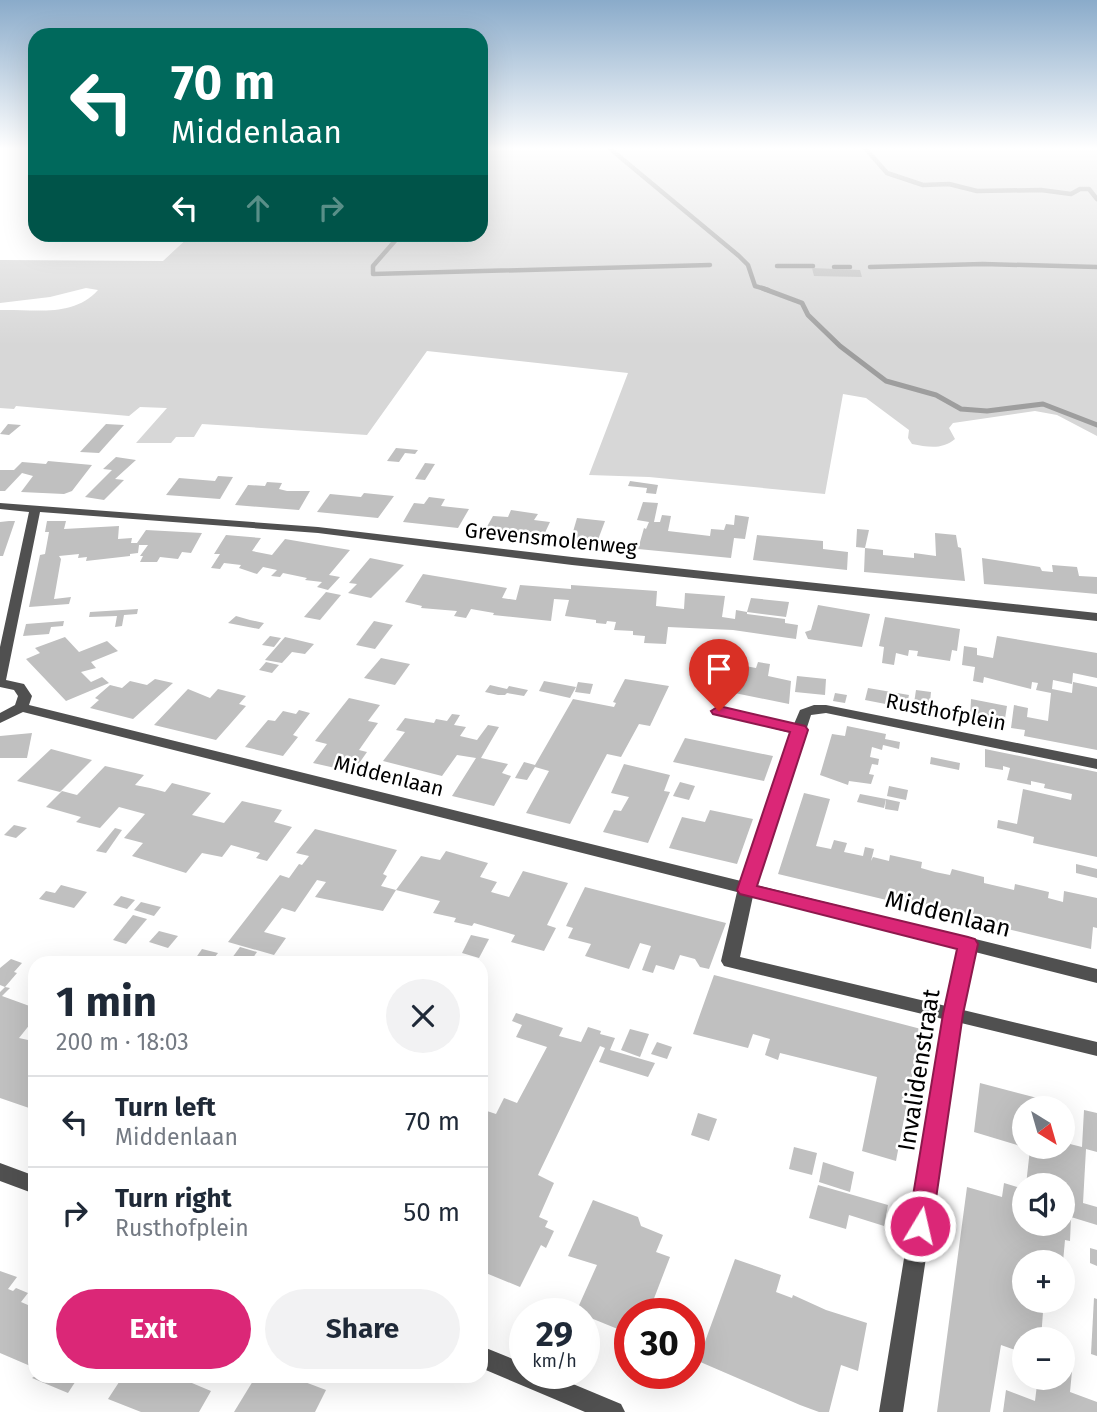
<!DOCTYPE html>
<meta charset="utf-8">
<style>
:root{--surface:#fff;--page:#f2f2f3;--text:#1f2937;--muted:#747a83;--line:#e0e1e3;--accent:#db2777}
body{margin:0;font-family:"Fira Sans",sans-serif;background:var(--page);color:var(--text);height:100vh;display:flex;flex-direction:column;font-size:26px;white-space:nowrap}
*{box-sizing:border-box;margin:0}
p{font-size:23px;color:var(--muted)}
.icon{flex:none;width:38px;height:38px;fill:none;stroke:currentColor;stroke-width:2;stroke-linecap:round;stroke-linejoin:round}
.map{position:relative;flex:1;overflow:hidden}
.drawer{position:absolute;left:28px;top:956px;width:460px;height:427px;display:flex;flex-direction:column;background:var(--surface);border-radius:21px;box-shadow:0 7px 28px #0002}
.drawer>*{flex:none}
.banner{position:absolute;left:28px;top:28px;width:460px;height:214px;border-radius:21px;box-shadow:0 7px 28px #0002;background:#00695c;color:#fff;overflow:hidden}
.needle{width:46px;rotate:143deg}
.buttons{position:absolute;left:1012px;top:1096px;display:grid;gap:14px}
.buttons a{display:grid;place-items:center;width:63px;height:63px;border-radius:50%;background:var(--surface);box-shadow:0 7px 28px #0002;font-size:35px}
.speed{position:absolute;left:509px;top:1298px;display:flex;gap:14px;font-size:35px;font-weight:700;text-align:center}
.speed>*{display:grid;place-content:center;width:91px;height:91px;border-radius:50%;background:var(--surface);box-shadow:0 7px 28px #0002;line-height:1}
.speed small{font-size:18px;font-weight:400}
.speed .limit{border:10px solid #d22;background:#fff;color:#111}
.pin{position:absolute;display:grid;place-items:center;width:60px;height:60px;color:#fff;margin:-72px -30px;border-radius:50% 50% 50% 0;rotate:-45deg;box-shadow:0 0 7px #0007}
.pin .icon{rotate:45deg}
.me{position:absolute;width:77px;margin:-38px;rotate:9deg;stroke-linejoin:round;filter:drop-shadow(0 0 5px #0008)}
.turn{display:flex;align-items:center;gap:24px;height:147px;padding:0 28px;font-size:32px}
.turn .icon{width:91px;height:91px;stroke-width:2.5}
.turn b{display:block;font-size:49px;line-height:60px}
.lanes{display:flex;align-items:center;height:66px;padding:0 28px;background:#0003;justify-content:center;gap:35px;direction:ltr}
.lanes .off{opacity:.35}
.round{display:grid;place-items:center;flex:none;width:74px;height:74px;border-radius:37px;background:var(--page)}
.head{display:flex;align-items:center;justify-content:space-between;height:119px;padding:0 28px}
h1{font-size:42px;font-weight:700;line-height:52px}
.cta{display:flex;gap:14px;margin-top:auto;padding:14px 28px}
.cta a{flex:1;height:80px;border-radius:42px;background:var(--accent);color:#fff;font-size:28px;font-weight:700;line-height:80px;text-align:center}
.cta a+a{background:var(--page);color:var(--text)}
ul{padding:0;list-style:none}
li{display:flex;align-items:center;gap:21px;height:91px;padding:0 28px;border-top:2px solid var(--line)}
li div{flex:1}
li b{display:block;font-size:26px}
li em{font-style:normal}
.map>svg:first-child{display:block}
</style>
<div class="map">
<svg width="1097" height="1412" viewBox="0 0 1097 1412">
<rect width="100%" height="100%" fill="#fff"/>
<path fill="#d7d7d7" d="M481,147H1097V436L1057,415L1035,411L953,423L949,428L955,439C942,450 928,447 912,444L908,438L909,430L866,398L843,394L825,494L649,477L589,475L628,373L427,351L367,435L202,424L194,437H176L171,443H136L167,408L140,407L129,416L16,406L14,409L0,408V310C33,309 73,318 98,290L86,288L50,297L0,303V260L163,261L191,235L481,234Z"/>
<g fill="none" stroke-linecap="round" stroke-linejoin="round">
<g stroke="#9e9e9e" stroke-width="4.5">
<path d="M608,147L739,256L748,265L755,286L768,290"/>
<path d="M864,147L887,173L923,185L949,184L977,191L1041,190L1071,194L1080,189H1089L1097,199"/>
<path d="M401,234L373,266V274L710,265"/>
<path d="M777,266H813"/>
<path d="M834,267H850"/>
<path d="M870,267L983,264L1097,267"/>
</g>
<path stroke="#9e9e9e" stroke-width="5" d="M762,288L802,303L808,315L840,346L886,381L936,395L961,409L987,411L1043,404L1097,425"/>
</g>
<g fill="#c0c0c0">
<path d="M812,268L860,270L862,277L814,276Z"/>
<path d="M8,424L21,425L9,435L0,434Z"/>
<path d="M106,424L124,425L99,453L80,452Z"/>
<path d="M396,448L418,450L415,454L405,453L399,462L387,461Z"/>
<path d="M116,457L136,460L115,479L124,480L104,500L85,497L112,470L103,469Z"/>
<path d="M48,461L92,465L72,491L64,494L21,492L33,476L22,473L5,491H0V470H14L22,462L46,464Z"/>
<path d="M425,463L435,464L425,480L415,479Z"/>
<path d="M218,476L233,477L220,499L166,495L179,478L215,481Z"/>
<path d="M630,481L658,485L656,494L646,493L647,488L628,486Z"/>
<path d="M267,482L282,483L279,489L287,491H310L299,510L235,505L248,485L265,486Z"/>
<path d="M364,493L394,496L378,518L317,512L330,494L361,497Z"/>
<path d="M429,497L445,499L441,506L469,509L458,528L403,522L414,503L424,504Z"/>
<path d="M643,502L658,503L654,522H660L662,515L671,516L668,531L710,536L711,529L724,530L726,524L734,525L735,515L749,517L745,539L734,538L731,558L638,549L644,528L646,529L649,522L637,520Z"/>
<path d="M511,510L538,514L534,520L550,522L542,539L484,532L493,516L508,517Z"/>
<path d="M577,518L605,521L596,545L570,542Z"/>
<path d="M9,521H15L3,556H0V522Z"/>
<path d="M47,521H66L64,529L119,526L118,539L132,538L131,543H137L146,530L202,533L191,553L182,552L178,559L160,557L157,562H140L143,556H140L148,545H139L138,553L130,554V556L86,561L87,557L78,558L79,554L59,556L61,559L54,599L71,597L69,604L29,607L40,555L45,554L49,532H45Z"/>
<path d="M857,529L869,530L865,548L883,550V555L914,558V553L936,556L935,533L956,535L958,547L961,548L965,581L864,572L865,548L856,547Z"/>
<path d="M226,535L261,538L252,551L272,555L285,539L350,550L329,575L340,577L328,590L317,587L322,582L305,580L307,578L283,573L280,577L271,576L277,570L263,567L257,574L239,568L241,565L224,563L220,569L211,568L220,554H214Z"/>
<path d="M757,535L823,541V549L848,552L847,570L753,560Z"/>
<path d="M370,558L404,565L371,598L348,593L357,584L349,583Z"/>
<path d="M982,558L1040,567L1042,571L1053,572L1052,565L1077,567L1079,576L1097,577V594L984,584Z"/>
<path d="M423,574L507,588L502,598L516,600L520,585L571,589V585L657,591L656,606L684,609L685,593L725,596L722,617L735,619L736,610L747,612V614L785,619V623L798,625L796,639L733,630L668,627L666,644L644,643L645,636L633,635V631L614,630L616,622L607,621L606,624L596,623V620L565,616L569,600L554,599L551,621L493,615L494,613L471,609L466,618L454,616L457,611L421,608L422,606L405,602Z"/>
<path d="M326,592L341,595L320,620L304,617Z"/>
<path d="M751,598L789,602L786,617L747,612Z"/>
<path d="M818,605L870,614L862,647L808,639L805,632L811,630Z"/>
<path d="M138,609L137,614L124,615L122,626L115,627L117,616L89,617L90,612Z"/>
<path d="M236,616L250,620L264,623L259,629L228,623Z"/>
<path d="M885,617L960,629L957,651L952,650L950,661L917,656L918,651L909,650L908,656L896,653L894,665L882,663L884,647L879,646Z"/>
<path d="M64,621L63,626L51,627L49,634L23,636L26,624Z"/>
<path d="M374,621L393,625L375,649L356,645Z"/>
<path d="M270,636L281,638L274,647L262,645Z"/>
<path d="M997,636L1097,653V678L1073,673L1072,684L1053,680L1052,689L1072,693L1073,682L1097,687V750L1024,736L1025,730L1011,728L1014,705L1028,708L1027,717L1048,721L1051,693L1036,690L1038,683L1032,682L1031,689L984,677L983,683L973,681L975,667L962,665L964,646L977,648V655L993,658Z"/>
<path d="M65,637L79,652L107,641L118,651L91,662L96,668L81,672L91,682L102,677L109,683L66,701L26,659L40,653L35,648Z"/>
<path d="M285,637L314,644L305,654L292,652L282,663L265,660Z"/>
<path d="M712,652L730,654L729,663L756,668L758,662L770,664L768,676L791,681L789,704L700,686L703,678L700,677L712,660Z"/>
<path d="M381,658L410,664L395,685L364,678Z"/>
<path d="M266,662L279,665L272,673L259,670Z"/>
<path d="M797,676L826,679L825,695L795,692Z"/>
<path d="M155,679L173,683L133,719L90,708L99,700L95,698L110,685L122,688L130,681L147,685Z"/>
<path d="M625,679L669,686L650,726L639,724L621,757L607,754L570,824L526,813L549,771L535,767L527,780L515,778L524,762L535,765L573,699L614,707L616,703L613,702Z"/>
<path d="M544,681L576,687L570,698L539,691Z"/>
<path d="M578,682L593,684L590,694L575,692Z"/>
<path d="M490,685L507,689L509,686L528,690L524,696L507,693L505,695H498L485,692Z"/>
<path d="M868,688L909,695L906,708L865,700Z"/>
<path d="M188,689L210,698L218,689L246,696L239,704L246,706L216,740L154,725Z"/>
<path d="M916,690L931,692L929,712L913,710Z"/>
<path d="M835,693L847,695L845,703L833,701Z"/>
<path d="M349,698L380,705L368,721L378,723L359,750L367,752L353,772L313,763L327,744L315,741Z"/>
<path d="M971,699L1007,706L1004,725L970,719Z"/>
<path d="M299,710L310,713L293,735L298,737L283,756L245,747L268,720L275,721L283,711L296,714Z"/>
<path d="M452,714L460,715L454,725L466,727L460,736L477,740L488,725L499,727L481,758L508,764L502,773L511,776L494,806L452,796L476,758L457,755L442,776L383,761L405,732L396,730L405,718L434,723L436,719L447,721Z"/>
<path d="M847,726L886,734L885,739L900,742L899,749L883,745L882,750L872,747L870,757L879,759L878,765L872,764L869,774L874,775L871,784L849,781L848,785L820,775L832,734L845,736Z"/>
<path d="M32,733L27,758H0V736Z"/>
<path d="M685,738L773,756L764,781L673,762Z"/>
<path d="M51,749L92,760L60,792L17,781Z"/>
<path d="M985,749L1097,772V857L1033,843L1034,837L997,828L998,820L1017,824L1023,789L1071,800L1072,794L1044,788L1045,784L1031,781V785L1007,780L1010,768L1003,766V770L985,767Z"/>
<path d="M931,757L960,763L959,770L930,764Z"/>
<path d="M624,764L670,775L664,791L670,792L648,843L603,832L614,810L621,811L629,797L611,793Z"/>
<path d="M105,766L144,775L135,785L150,788L165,792L172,783L211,793L192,815L224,823L242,801L282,810L274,822L292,827L267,861L256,858L260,853L231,845L222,857L202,853L186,873L132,856L143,843L124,838L145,814L119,807L100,828L76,822L81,817L46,807L62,791L77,795Z"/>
<path d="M680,782L695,786L689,800L673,796Z"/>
<path d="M889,786L908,790L906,800L887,796Z"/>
<path d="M804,793L830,799L816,846L831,849L834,840L847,843L844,852L863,856L865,847L874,849L871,861L873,857L889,861L890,855L922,862L921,868L935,872L950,875L952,869L984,877V883L1014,890L1015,884L1049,892L1048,898L1063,902L1064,891L1097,898V928L1093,927L1091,949L778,874Z"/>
<path d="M860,794L886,799L884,808L857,802Z"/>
<path d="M886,799L900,802L898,811L885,809Z"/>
<path d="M710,810L753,819L737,864L669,848L682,817L705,822Z"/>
<path d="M14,825L27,828L16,838L4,835Z"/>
<path d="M115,828L122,830L106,853L96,851Z"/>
<path d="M315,829L397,850L383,874L387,876L381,886L396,890L383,911L315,897L326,882L317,880L295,912L282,908L264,932L286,938L274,955L228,942L280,875L289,878L299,864L302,865L309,856L296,853Z"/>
<path d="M446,851L488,863L480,877L497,882L491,892L509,897L523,871L568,883L547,925L556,928L544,951L511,942L515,935L474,923L472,926L454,922L456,918L433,913L440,901L396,890L421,856L440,860Z"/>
<path d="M1076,864L1097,869V878L1076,873Z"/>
<path d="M61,885L87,892L74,908L39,899L46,891L55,893Z"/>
<path d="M585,887L726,923L709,969L700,967L695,959L680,955L674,970L656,965L653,973L642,970L651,946L640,943L629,969L585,956L591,944L568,938L573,928L566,926Z"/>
<path d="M121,896L135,900L127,909L113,905Z"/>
<path d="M141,902L161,907L154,916L134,910Z"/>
<path d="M133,915L147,919L126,944L113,940Z"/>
<path d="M159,931L178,936L168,948L149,942Z"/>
<path d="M471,935L489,939L479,958L462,953Z"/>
<path d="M240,947L257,952L250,962H229Z"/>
<path d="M202,949L218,953L211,962L195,959Z"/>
<path d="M11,959L22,963L14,972L17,973L5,987L10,988L2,996L35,1008V1018L19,1038L28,1040L35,1032V1106L32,1109L0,1098V992L5,987L0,985V968Z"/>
<path d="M714,975L921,1029L896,1161L862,1151L877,1077L780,1053L778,1060L765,1055L770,1039L753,1034L748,1048L693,1034Z"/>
<path d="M516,1013L563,1028L559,1036L581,1042L588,1027L601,1031L600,1034L615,1038L610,1050L655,1063L648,1077L599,1062L605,1048L600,1046L538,1175L554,1183L539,1217L548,1221L545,1227L554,1231L546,1248L541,1245L520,1287L481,1271V1109L496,1114L504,1098L517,1103L547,1047L516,1037L522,1025L512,1021Z"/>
<path d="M630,1029L649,1034L640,1057L621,1050Z"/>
<path d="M657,1042L672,1047L667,1059L651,1054Z"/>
<path d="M980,1083L1049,1101V1108H1024V1146H1062V1142L1082,1147L1084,1110L1097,1113V1152L1086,1149L1083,1203L1097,1207V1225L1071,1217L1070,1241L1065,1240L1063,1262H1024V1300H1039L1038,1310L1043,1312L1041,1339H1024V1353L1001,1345L990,1412H937L967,1187L1002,1197L1004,1183L1024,1189V1223H1062V1185H1026L1030,1149L974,1132Z"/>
<path d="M698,1113L717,1119L709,1141L691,1135Z"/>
<path d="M794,1147L817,1153L812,1175L789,1169Z"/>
<path d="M823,1162L854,1172L850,1192L819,1182Z"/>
<path d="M818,1185L888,1205L884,1226L849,1215L846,1229L809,1218Z"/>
<path d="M593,1200L638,1217L641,1226L663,1235L656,1252L670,1257L648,1314H630V1334L576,1312L597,1265L568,1256Z"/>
<path d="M1090,1248L1097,1250V1266L1090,1263Z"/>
<path d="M735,1259L781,1275L776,1292L792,1298L793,1295L826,1310L867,1323L858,1371L841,1365L829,1412H819L800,1405L698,1361Z"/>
<path d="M1062,1265L1069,1267L1068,1290L1062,1289Z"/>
<path d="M0,1271L17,1277L8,1289L13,1291L16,1288L28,1293L21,1302L35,1308V1368L0,1353Z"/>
<path d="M1094,1298L1097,1299V1356L1091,1354Z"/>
<path d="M1062,1367L1072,1371L1070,1392L1097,1402V1412H1003L1006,1390L1035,1401L1038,1377H1062Z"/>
<path d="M35,1376H79L68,1393L32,1378Z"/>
<path d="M123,1376H181L180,1378L211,1391L199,1412H141L108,1399Z"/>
<path d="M256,1376H289L326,1390L315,1412H234Z"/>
</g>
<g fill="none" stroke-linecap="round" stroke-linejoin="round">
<path fill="#505050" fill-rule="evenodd" d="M0,503L318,527L572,557L1097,613V621L572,565L318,533L40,512L6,680L24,684L32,696L29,705L741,881L791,733L714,714L712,711L714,708L719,707L794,724L800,710L814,705H826L1097,759V769L826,713L811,715L756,885L1097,969V983L975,952L963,1010L1097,1042V1056L961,1023L903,1412H879L943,1019L724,966L721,961L737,892L23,712L0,723V713L15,705L18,696L14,690L0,687V647L29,512L0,509ZM753,896L959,948L946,1006L740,957Z"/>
<g fill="#505050" fill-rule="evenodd">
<path d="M0,1163L35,1176V1194L0,1181Z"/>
<path d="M481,1346L525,1364V1374H549L621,1404L625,1412H585L481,1368Z"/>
</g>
</g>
<linearGradient id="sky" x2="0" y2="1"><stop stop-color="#8aabca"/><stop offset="0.43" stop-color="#fff"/><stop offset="1" stop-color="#fff" stop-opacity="0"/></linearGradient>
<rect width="1097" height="345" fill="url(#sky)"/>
<path fill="#db2777" stroke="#8e194d" stroke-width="2" d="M719,706L805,726L808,730L757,886L968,937L975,939L978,944L963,1014L932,1226L928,1234L920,1237L912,1234L908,1226L943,1014L957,949L740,894L737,890L790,732L713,714L711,711Z"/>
<g text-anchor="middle" stroke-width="5" stroke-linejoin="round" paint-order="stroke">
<g font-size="21" fill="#000" stroke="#fff">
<text transform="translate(551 539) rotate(6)" y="7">Grevensmolenweg</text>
<text transform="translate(946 712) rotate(11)" y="7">Rusthofplein</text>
<text transform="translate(389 776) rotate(14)" y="7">Middenlaan</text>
</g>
<g font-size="24" fill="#000" stroke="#fff">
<text transform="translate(948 914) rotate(14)" y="8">Middenlaan</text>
<text transform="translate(919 1070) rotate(-81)" y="8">Invalidenstraat</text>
</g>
</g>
</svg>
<div class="buttons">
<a><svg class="needle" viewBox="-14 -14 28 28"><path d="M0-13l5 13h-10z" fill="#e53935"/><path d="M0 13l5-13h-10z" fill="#747a83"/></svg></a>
<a><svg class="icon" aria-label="sound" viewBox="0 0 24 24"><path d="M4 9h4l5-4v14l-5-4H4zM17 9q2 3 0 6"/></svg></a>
<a>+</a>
<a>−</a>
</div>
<div class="speed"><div>29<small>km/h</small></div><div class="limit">30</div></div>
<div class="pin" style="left:719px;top:711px;background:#d93025"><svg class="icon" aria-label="arrive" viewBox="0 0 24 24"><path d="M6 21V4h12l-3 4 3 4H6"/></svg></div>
<svg class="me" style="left:920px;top:1226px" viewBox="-20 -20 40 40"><circle r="17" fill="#db2777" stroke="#fff" stroke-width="3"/><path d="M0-11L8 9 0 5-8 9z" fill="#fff"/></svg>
<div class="banner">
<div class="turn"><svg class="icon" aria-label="left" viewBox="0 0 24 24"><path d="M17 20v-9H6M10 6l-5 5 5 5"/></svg><div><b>70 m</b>Middenlaan</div></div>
<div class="lanes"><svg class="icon" aria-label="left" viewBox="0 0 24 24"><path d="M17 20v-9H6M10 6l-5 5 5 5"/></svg><svg class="icon off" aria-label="ahead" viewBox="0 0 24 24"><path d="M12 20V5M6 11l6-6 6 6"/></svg><svg class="icon off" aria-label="right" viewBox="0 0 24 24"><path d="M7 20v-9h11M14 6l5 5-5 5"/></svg></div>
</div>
<section class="drawer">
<div class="head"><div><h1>1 min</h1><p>200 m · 18:03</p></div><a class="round"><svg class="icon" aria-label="close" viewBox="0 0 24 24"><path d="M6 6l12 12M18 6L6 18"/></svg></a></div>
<ul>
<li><svg class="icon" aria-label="left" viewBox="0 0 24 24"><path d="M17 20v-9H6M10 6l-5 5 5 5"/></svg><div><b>Turn left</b><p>Middenlaan</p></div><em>70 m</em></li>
<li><svg class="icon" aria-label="right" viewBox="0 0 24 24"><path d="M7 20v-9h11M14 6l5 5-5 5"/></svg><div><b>Turn right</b><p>Rusthofplein</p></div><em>50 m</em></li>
</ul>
<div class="cta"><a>Exit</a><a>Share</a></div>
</section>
</div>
